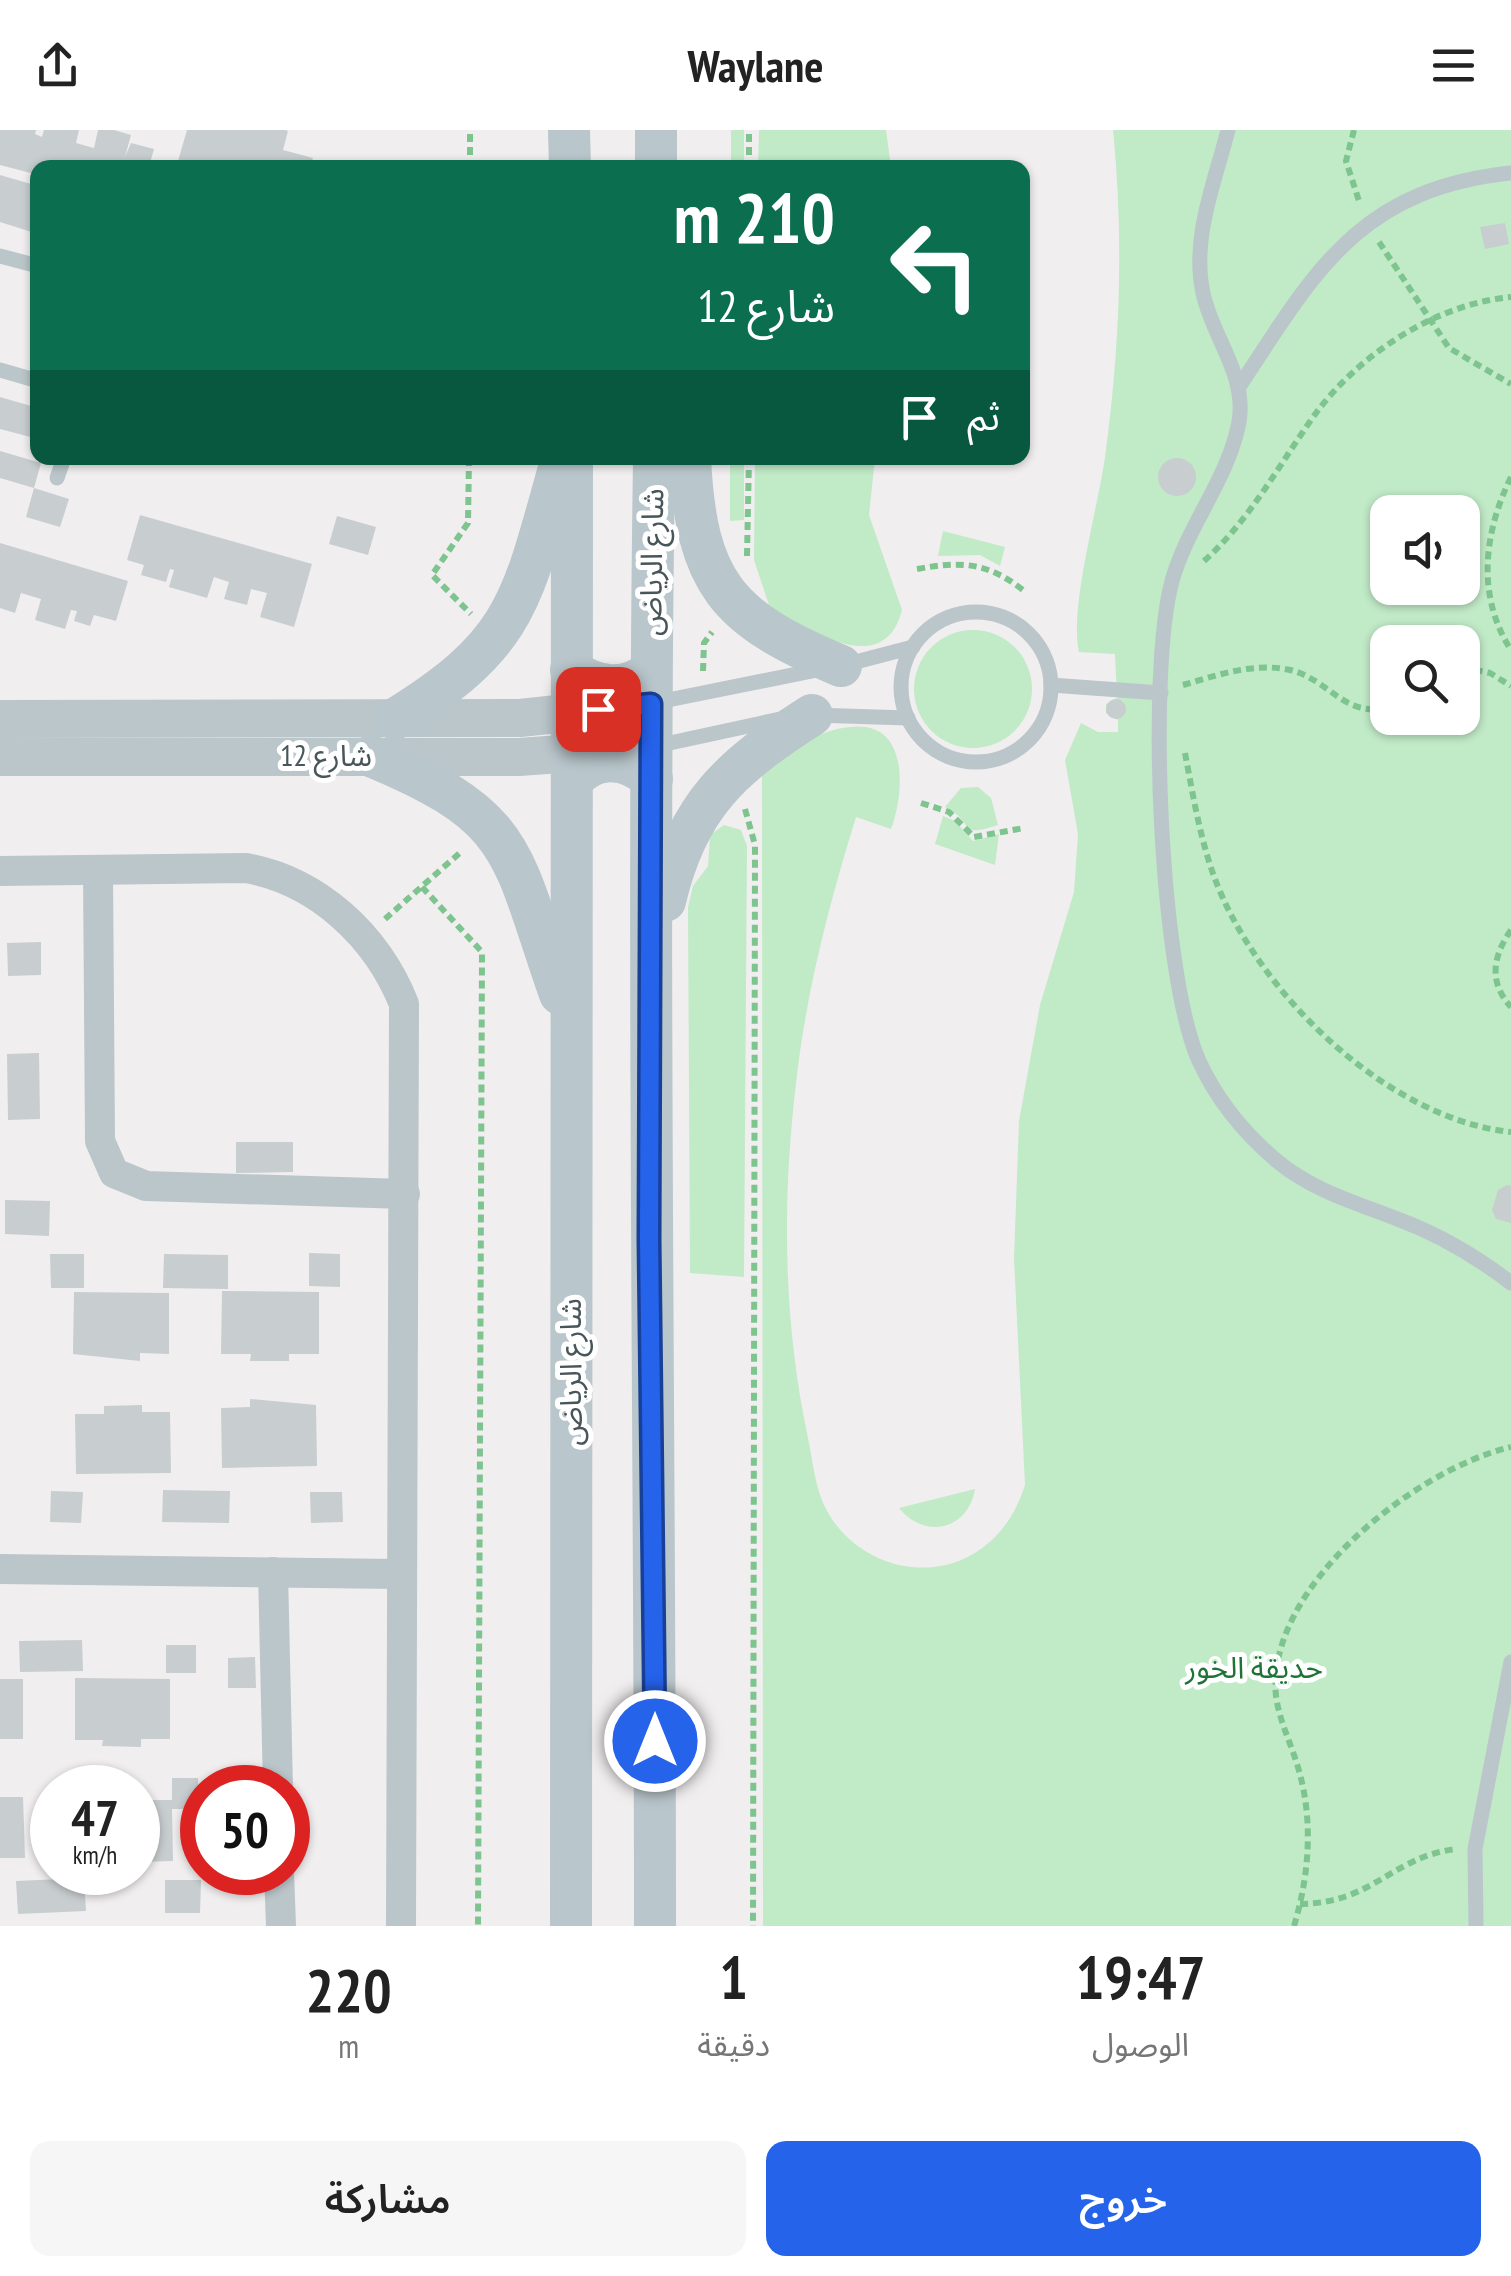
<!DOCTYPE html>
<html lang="ar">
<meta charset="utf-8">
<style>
:root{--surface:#fff;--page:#f6f6f6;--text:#222;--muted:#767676;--accent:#2563eb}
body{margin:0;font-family:"PT Sans Narrow","Noto Sans Arabic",sans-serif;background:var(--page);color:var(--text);direction:rtl;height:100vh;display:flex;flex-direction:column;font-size:38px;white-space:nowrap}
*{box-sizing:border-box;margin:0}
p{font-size:32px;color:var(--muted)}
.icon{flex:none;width:55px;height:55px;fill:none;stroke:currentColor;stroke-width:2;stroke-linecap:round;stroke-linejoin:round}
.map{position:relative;height:1796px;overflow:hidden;direction:ltr}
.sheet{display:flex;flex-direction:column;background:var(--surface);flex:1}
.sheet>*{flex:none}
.banner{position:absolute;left:30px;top:30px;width:1000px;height:305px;border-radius:20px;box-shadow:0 2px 8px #0004;direction:rtl;background:#0b6e4f;color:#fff;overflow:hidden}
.fabs{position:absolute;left:1370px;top:365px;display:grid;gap:20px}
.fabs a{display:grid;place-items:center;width:110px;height:110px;border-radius:20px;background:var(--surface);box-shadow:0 2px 8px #0004;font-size:50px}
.speed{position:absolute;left:30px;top:1635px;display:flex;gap:20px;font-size:50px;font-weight:700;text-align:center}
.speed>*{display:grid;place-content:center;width:130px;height:130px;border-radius:50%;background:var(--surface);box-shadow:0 2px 8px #0004;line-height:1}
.speed small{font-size:25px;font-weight:400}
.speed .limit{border:15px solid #d22;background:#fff;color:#111}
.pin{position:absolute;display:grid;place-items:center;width:85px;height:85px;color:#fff;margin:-42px;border-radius:20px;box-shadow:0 5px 15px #0006}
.me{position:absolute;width:110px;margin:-55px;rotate:0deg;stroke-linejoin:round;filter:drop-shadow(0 0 8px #0008)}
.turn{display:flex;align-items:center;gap:35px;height:210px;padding:0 30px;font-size:45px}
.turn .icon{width:130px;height:130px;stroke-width:2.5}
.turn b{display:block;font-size:70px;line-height:85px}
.then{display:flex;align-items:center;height:95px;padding:0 30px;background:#0003;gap:20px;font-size:38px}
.eta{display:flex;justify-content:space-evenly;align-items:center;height:170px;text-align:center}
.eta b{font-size:60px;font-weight:600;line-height:70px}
.primary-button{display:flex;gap:20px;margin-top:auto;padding:20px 30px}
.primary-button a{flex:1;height:115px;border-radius:20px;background:var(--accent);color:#fff;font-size:40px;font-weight:600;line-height:115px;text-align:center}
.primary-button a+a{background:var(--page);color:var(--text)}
header{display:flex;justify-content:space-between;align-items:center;height:130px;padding:0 30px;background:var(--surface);font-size:45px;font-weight:600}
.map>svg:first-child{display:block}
</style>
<header><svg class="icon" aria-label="menu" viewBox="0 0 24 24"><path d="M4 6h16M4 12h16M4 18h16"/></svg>Waylane<svg class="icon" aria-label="share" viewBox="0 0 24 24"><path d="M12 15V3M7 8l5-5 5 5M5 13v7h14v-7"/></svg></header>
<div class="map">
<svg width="1511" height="1796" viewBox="0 0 1511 1796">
<rect width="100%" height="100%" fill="#f1eeef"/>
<g fill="#c1eac7" fill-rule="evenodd">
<rect x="731" y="0" width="13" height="37"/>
<path d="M759,0H886L891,37H758Z"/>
<path d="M1113,0H1511V1796H763L762,634C789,619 819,600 850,597C909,589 905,662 891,699L856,687C829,774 806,863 796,953C782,1072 783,1191 808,1308C813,1332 815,1359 827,1381C851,1424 902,1447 950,1434C989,1422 1013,1393 1025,1355L1014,1128L1019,991L1040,875L1074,762L1078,704L1065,630L1081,593L1098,602H1118V590L1106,583V574L1117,568L1115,524L1079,522C1069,478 1098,378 1105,327C1120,218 1124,110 1113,0ZM1388,382H1462V458H1388ZM1388,512H1462V588H1388Z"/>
<path d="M730,328H744V390L730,391Z"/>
<path d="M755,328H875L869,385L902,480C884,551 808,499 770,478L754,430Z"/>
<path d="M943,401L1005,417L1000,436L980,425L938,426Z"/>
<circle cx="973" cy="559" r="59"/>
<path d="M978,657L991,668L998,695C956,709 976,692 945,677L961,658Z"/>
<path d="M943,686L955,691L973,711L999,704L995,735L935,714Z"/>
<path d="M724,695L741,700L747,716L744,1147L690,1143L688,777L693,756L708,736L710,705Z"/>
<path d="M975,1359C968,1400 925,1410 899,1378Z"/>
</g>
<g fill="#c8cdd0">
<path d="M0,0H36L35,4L42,7L44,0H79L76,13L94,18L98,0H114L131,5L125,27L131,13L154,19L150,33L162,38H38V45L0,35Z"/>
<path d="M187,0H285L288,1L283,20L313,28L310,38H176Z"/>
<path d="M0,45L38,56L33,77L38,79V104L0,92Z"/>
<path d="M1505,93L1509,114L1485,119L1480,97Z"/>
<path d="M0,267L38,278V309L0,299Z"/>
<path d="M0,321L41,333L34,358L0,348Z"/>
<circle cx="1177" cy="347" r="19"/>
<path d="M34,358L69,369L60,397L26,387Z"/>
<path d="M140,385L312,434L294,497L260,487L267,463L251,459L247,475L224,469L229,452L214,447L207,468L169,457L174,440L170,439L166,452L141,445L144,435L127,430Z"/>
<path d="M337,386L376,397L368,425L329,414Z"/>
<path d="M0,413L128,451L116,491L94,485L90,496L74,491L77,481L71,480L65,499L35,490L41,469L21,463L15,483L0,478Z"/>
<circle cx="1116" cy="579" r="10"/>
<path d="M41,812V845L8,846L7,813Z"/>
<path d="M39,923L40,989L8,990L7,924Z"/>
<path d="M236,1012H293V1042L236,1043Z"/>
<path d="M1507,1055L1511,1056V1093L1496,1089L1492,1080L1498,1060Z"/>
<path d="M5,1070L50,1071L49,1106L5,1104Z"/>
<path d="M309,1123L340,1124V1157L309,1156Z"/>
<path d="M50,1124H84V1158H51Z"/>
<path d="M164,1124L228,1125V1159L163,1158Z"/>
<path d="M222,1161L319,1162V1224H289V1231H250L251,1224H221Z"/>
<path d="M74,1162L169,1163V1224L140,1223V1231L73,1224Z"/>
<path d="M250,1269L316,1275L317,1336L222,1338L221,1278L250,1277Z"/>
<path d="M142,1275V1282H170L171,1343L76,1344L75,1284H104V1276Z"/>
<path d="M163,1360L230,1361L229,1393L162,1392Z"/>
<path d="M51,1361L83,1362L81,1393L50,1392Z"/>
<path d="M310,1362H342L343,1392L311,1393Z"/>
<path d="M82,1510L83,1541L20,1542L19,1511Z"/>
<rect x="166" y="1515" width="30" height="28"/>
<path d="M255,1527L256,1558H228V1528Z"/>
<path d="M75,1548L170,1549V1609H141V1617L102,1616L103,1610H75Z"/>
<rect x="0" y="1549" width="23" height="60"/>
<path d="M172,1648H198L199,1679H172L173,1731L138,1732V1664H144V1670H172Z"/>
<path d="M0,1667H23L25,1728H0Z"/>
<rect x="221" y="1742" width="37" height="19"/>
<path d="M84,1748L86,1781L18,1784L16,1751Z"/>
<path d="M165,1750H201L200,1783H165Z"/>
</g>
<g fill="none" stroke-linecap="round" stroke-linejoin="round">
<g stroke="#7dc48f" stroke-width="6" stroke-dasharray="8 5" stroke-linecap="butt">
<path d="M1354,0L1346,31L1360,74"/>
<path d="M470,38V0"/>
<path d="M749,38V0"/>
<path d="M1379,112L1449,218L1511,254"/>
<path d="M469,328L468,393L432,445L471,484"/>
<path d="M1511,347C1484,402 1476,466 1511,520"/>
<path d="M747,426L749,328"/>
<path d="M1204,431C1251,389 1280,333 1316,283C1361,223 1436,174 1511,167"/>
<path d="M917,439C961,431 987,432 1023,460"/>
<path d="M1462,537L1490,543L1511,556"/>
<path d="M703,541L704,513L712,502"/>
<path d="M1183,555C1217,545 1255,532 1290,540C1329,549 1345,589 1388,577"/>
<path d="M1185,623C1193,665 1200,709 1215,749C1258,863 1387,989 1511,1002"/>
<path d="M921,673L949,682L974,707L1024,698"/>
<path d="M745,679L755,715L753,1796"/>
<path d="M422,757L482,822L478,1796"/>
<path d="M385,789L462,721"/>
<path d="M1511,800C1493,826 1488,852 1511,877"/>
<path d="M1300,1774C1374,1773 1391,1727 1456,1719"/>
<path d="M1294,1796C1310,1743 1314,1685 1296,1631C1289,1609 1279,1589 1276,1566C1265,1458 1415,1339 1511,1317"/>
</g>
<g stroke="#bbc6ca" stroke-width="15">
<path d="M1228,0C1215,52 1191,108 1203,163C1212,207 1247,244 1239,292C1228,350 1188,394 1172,451C1147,544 1160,844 1199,931C1217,970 1245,1004 1277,1031C1313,1061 1357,1073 1400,1090C1440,1105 1477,1127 1511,1153"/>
<path d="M0,126L38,136"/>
<path d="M0,240L38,251"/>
<path d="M1239,257C1315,141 1359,59 1511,43"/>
<path d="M57,348L64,328"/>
<circle cx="976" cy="557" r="75"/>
<path d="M844,535L913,517"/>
<path d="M1051,555L1161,563"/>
<path d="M653,573L822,539"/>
<path d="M813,585L908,588"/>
<path d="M656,616L785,588"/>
<path d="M1476,1796L1475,1719L1511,1532"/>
</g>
<g stroke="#bbc6ca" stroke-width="30">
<path d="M0,741L246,738C318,751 377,806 404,874L401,1796"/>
<path d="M98,741L100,1011L114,1043L146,1056L405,1064"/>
<path d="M0,1439L399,1444"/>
<path d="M273,1442L278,1658"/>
<path d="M279,1742L281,1796"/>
</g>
<g stroke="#bbc6ca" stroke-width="38">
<path d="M0,589L520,588L651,574"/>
<path d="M0,627H519L602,621"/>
</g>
<g stroke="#b9c6cb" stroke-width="42">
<path d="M569,0L570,38"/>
<path d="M656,38V0"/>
<path d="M654,328C647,817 655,1306 655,1796"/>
<path d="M690,328C696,453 726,488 841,536"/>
<path d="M571,540C597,558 625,562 651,541"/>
<path d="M395,589C516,514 521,474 558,342"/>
<path d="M371,626C521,688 510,723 560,864"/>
<path d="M572,651C595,623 627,627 652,649"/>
<path d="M665,771C687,675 732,636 812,585"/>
<path d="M571,1796L572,328"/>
</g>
</g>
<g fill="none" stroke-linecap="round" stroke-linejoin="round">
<defs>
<path id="route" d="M598,579L651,574L649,1109L655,1611"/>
</defs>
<use href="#route" stroke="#184099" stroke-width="25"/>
<use href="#route" stroke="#2563eb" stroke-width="18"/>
</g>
<g text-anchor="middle" stroke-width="10" stroke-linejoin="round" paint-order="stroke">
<g font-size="30" fill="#48565a" stroke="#fff">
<text transform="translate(652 432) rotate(-89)" y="10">شارع الرياض</text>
<text x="326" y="636">شارع 12</text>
<text transform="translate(571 1242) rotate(-90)" y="10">شارع الرياض</text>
</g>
<g font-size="30" fill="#207336" stroke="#fff">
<text x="1254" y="1548">حديقة الخور</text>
</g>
</g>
</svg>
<div class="fabs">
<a><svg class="icon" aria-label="sound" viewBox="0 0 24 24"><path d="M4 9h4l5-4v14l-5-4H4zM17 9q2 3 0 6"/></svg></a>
<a><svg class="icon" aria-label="search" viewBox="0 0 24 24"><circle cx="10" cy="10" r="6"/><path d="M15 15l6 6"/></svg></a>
</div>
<div class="speed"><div>47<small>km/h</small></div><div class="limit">50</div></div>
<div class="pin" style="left:598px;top:579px;background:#d93025"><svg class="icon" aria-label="arrive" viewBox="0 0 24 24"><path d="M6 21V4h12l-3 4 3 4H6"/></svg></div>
<svg class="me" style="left:655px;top:1611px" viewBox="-20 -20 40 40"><circle r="17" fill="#2563eb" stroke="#fff" stroke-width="3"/><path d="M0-11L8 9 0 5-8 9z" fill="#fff"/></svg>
<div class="banner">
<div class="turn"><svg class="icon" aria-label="left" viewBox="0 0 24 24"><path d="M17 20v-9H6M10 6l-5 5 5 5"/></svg><div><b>210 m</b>شارع 12</div></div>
<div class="then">ثم<svg class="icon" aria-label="arrive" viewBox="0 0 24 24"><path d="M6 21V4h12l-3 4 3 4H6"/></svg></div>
</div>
</div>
<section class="sheet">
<div class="eta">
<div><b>19:47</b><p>الوصول</p></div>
<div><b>1</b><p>دقيقة</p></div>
<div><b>220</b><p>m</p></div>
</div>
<div class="primary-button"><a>خروج</a><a>مشاركة</a></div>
</section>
